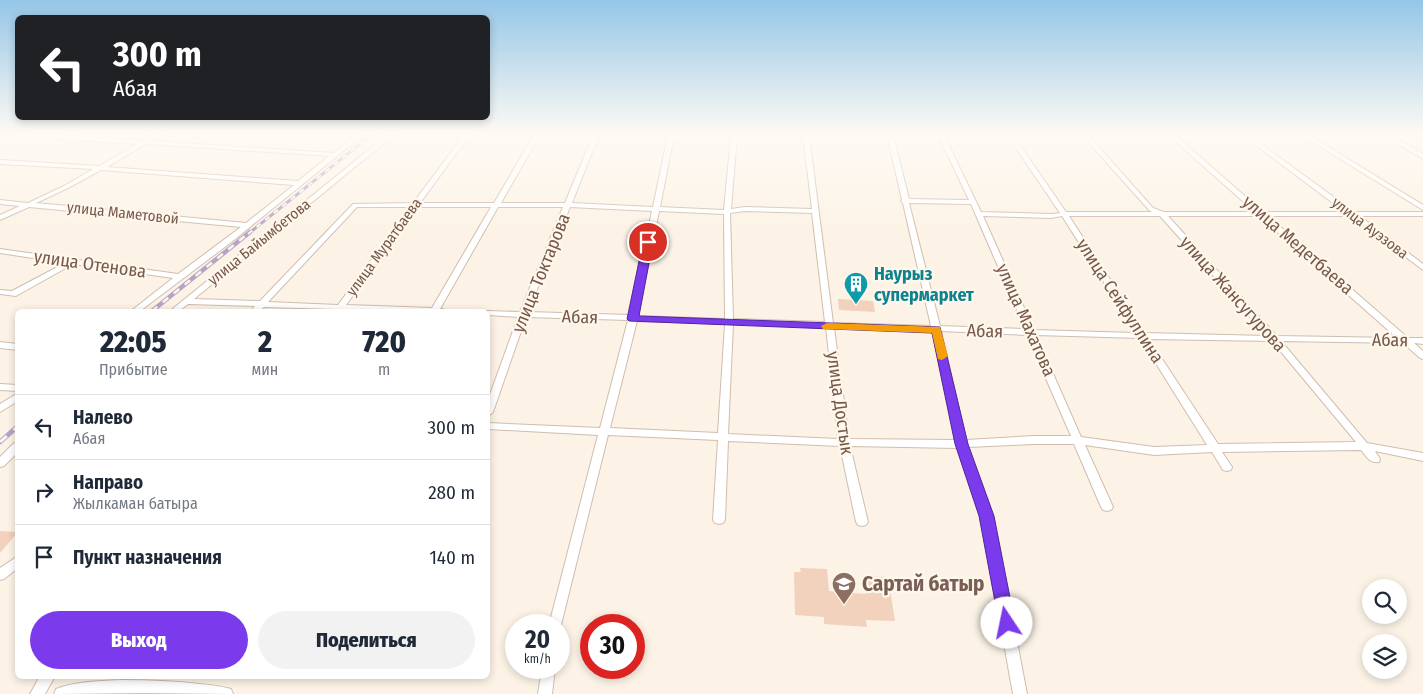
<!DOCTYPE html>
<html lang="ru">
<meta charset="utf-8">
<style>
:root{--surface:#fff;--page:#f2f2f3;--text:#1f2937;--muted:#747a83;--line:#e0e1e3;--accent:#7c3aed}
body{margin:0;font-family:"Fira Sans Condensed",sans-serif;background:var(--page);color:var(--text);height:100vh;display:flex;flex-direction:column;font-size:19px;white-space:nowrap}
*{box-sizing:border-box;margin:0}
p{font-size:16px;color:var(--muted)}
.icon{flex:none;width:28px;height:28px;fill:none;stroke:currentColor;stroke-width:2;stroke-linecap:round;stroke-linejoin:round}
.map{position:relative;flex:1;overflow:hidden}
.details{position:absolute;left:15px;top:309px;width:475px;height:370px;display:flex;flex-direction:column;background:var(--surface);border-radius:8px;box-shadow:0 2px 8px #0003}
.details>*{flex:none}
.hud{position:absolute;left:15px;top:15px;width:475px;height:105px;border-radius:8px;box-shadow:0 2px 8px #0003;background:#202124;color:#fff;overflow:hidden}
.fabs{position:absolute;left:1362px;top:579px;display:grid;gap:10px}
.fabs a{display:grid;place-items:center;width:45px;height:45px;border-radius:50%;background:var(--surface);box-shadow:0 2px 8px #0003;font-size:25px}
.speed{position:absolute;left:505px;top:614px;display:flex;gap:10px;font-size:25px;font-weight:700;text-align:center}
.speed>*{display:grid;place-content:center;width:65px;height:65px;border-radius:50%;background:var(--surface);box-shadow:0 2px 8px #0003;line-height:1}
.speed small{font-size:12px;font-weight:400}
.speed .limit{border:8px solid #d22;background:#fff;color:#111}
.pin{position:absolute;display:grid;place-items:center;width:42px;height:42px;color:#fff;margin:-21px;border:2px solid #fff;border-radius:50%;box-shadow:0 1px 5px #0007}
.me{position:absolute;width:55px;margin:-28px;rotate:349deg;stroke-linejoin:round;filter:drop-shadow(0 0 4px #0008)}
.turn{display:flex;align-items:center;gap:18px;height:105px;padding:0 15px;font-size:22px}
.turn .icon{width:65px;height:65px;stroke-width:2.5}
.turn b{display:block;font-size:35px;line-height:42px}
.eta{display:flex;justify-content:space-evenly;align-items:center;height:85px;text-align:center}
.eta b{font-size:30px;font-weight:800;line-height:35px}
.action{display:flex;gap:10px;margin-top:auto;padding:10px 15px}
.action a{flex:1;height:58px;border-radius:30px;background:var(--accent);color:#fff;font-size:20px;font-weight:800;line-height:58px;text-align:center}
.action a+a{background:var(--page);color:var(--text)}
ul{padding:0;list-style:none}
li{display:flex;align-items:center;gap:15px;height:65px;padding:0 15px;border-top:1px solid var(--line)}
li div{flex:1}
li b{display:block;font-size:19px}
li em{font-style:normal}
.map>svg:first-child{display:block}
</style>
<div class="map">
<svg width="1423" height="694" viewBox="0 0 1423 694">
<rect width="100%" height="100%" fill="#fcf3e6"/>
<g fill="#f2d1bd">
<path d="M838,299L873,301L875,312L839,310Z"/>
<path d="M0,531L18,532L0,553Z"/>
<path d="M800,568L827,569L829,591L866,594L864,576L888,577L895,621L866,620L867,627L824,624V617L795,615L794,572H801Z"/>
</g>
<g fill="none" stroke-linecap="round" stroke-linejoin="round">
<defs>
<g id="minor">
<path d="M24,135H59L143,141L153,135H161L151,141L334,153L356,135H363L234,240L140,311H131L173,278L73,264L16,296L0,294V290L12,291L65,263L0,253V249L178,274L241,227L29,207L0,220V215L20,206L0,204V200L28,203L64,186L93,169L0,164V160L99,166L138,144L27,137ZM146,144L329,156L298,181L107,167ZM101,170L294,185L246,223L36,203L68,188Z"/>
<path d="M387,135H394L194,299L260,301L353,204L413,203L464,135H470L420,203H494L534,135H540L501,203H565L593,135H599L572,203L653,207L668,135H674L660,207L724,210L731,135H737L731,209L745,207L812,209L803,135H809L833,323L931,326L903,203L901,201L902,200L887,135H893L909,199L969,200L938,135H944L981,212L1051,214L1060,213L1007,135H1013L1066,212H1152L1149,210L1082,135H1088L1153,208L1164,212H1255L1168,135H1175L1263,212H1345L1242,135H1249L1354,212H1423V216H1360L1423,264V270L1351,216H1268L1408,338H1423V344L1414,343L1423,351V359L1420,358L1403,343L1281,341L1367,443L1423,453V461L1375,451L1380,459L1379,462C1370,464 1366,456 1361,450L1222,452L1232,467L1231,470L1227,471L1223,470L1212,452L1154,455L1085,445L1113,507L1111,510L1107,511L1103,510L1101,507L1074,444H1034L968,447L993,516L1027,694H1013L981,516L958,448L850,446L868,522L866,525L862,526L858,525L856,522L840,446L728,441L725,520L723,523L719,524L715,523L713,520L718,440L608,435L561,625L559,629V625H549L598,435L488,429V423L600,428L628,320L526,317L493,412L491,414L488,415V400L518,317L488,315V311H485H488L520,312L563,207H498L440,309H443L444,311L342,310L341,311H335L334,309L264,307L259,311H251L255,306L188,304L179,311H170ZM909,203L971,204L1025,329L940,326ZM357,207H410L338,305L268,302ZM417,207H491L432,308L346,305ZM570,207L652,211L630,315L528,312ZM659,211L724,214L725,319L638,316ZM745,211L812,213L825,322L733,319L730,213ZM983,216L1051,218L1062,216L1136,333L1034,330ZM1069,216H1160L1267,336L1145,333ZM1168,216H1259L1397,338L1277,336ZM637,321L725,324L718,433L610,428ZM733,324L826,327L838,439L728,434ZM834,328L932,331L956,440L849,439ZM941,331L1027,335L1071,436H1034L966,440ZM1036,335L1140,338L1207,445L1154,447L1081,437ZM1149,339L1272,341L1356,442L1218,444Z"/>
<path d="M1301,135H1309L1423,205V210Z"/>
<path d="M1383,135H1391L1423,154V159Z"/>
<path d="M0,342L18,344V350L0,348Z"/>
<path d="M0,384L18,385V391L0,390Z"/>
<path d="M18,393V401L0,412V404Z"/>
<path d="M14,443H18V452L4,466L0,467V457Z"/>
<path d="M18,556V568L4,579L0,580V568Z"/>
<path d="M542,668H555L552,694H538Z"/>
<path d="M40,676H55L45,694H30Z"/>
<path d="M123,680C149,680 174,681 200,684C210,685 221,686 231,689L233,694L144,693L54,694L56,689C77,681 101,681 123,680Z"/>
</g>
</defs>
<use href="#minor" stroke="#d0bdae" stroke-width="2"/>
<use href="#minor" fill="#fff" fill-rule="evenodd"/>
<defs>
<path id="rail-far2" d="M248,234L371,135"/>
<path id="rail-far1" d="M152,311L250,232"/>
<path id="rail" d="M0,442L18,426"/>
</defs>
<use href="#rail-far2" stroke="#b6a4c6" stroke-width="3"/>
<use href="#rail-far1" stroke="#b6a4c6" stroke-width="4.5"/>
<use href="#rail" stroke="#b6a4c6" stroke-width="5"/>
<use href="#rail-far2" stroke="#fff7ec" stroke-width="2" stroke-dasharray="5.5" stroke-linecap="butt"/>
<use href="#rail-far1" stroke="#fff7ec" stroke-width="2.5" stroke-dasharray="7" stroke-linecap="butt"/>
<use href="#rail" stroke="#fff7ec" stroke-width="3" stroke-dasharray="9" stroke-linecap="butt"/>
</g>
<linearGradient id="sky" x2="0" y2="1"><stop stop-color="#95c6e7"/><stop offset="0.58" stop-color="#fefaf4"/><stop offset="1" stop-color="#fefaf4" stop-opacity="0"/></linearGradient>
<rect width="1423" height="232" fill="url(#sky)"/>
<path fill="#7c3aed" stroke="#51269a" d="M648,239L653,242L639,316L940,327L968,444L994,516L1015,623L1013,628L1007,630L1001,628L999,623L979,516L955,444L932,333L629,321L627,319L643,242Z"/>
<path fill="#f59e0b" d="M827,323L940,327L948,356L942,360L938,359L932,333L823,329L821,326Z"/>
<defs>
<symbol id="building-pin" viewBox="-11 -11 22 30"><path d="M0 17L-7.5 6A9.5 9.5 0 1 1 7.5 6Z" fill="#0f9aa8" stroke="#fff7ec"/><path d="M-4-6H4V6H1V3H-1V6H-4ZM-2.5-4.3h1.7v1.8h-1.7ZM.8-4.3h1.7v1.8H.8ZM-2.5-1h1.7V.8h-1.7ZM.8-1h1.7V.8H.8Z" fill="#fff"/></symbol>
<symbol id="school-pin" viewBox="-11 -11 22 30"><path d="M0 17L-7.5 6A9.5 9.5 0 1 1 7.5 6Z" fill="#8d6e63" stroke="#fff7ec"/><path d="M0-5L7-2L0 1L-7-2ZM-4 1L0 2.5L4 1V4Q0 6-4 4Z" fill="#fff"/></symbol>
</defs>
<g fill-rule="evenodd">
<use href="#building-pin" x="842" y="270" width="28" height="38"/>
<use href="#school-pin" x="830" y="570" width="28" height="38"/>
</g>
<g text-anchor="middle" stroke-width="4.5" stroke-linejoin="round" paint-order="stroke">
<g font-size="15" fill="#76594a" stroke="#fff7ec">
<text transform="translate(123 213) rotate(6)" y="5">улица Маметовой</text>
<text transform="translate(1370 228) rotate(37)" y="5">улица Ауэзова</text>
<text transform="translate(259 242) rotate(-39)" y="5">улица Байымбетова</text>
<text transform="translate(384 247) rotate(-54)" y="5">улица Муратбаева</text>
</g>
<g font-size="18" fill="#76594a" stroke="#fff7ec">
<text transform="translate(1298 245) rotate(41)" y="6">улица Медетбаева</text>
<text transform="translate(90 264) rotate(8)" y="6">улица Отенова</text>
<text transform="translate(541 273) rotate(-68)" y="6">улица Токтарова</text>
<text transform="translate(1233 294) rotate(48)" y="6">улица Жансугурова</text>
<text transform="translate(1120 301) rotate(57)" y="6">улица Сейфуллина</text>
<text transform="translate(580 317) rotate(2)" y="6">Абая</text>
<text transform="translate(1026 320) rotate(66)" y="6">улица Махатова</text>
<text transform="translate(985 331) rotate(2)" y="6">Абая</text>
<text transform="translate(1390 340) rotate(1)" y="6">Абая</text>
<text transform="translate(840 403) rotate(82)" y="6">улица Достык</text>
</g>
<g font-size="18" font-weight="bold" fill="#0d838f" stroke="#fff7ec" text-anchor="start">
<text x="874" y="280">Наурыз<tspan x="874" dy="21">супермаркет</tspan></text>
</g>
<g font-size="21" font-weight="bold" fill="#785e54" stroke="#fff7ec" text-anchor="start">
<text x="862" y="591">Сартай батыр</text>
</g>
</g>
</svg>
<div class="fabs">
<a><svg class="icon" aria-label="search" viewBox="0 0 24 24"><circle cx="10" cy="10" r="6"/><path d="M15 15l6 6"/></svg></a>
<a><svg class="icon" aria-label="layers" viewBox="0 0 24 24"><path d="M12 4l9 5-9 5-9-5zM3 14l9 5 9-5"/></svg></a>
</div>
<div class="speed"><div>20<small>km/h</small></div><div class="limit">30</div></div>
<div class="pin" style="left:648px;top:242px;background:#d93025"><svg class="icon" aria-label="arrive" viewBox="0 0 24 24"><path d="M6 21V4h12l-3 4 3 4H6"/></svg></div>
<svg class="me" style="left:1007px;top:623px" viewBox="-20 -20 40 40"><circle r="19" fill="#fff"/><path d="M0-13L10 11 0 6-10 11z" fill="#7c3aed"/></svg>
<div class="hud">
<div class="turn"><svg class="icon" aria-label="left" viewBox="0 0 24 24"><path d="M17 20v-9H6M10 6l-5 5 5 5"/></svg><div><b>300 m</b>Абая</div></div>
</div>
<section class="details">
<div class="eta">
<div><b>22:05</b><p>Прибытие</p></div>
<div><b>2</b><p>мин</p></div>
<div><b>720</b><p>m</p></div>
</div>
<ul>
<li><svg class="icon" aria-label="left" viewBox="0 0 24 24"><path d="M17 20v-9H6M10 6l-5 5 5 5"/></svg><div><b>Налево</b><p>Абая</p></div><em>300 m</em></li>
<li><svg class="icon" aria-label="right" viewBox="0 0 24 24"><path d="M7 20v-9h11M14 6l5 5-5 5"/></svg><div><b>Направо</b><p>Жылкаман батыра</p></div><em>280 m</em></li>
<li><svg class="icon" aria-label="arrive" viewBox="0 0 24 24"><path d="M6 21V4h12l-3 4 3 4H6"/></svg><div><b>Пункт назначения</b></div><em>140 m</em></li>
</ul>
<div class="action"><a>Выход</a><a>Поделиться</a></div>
</section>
</div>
